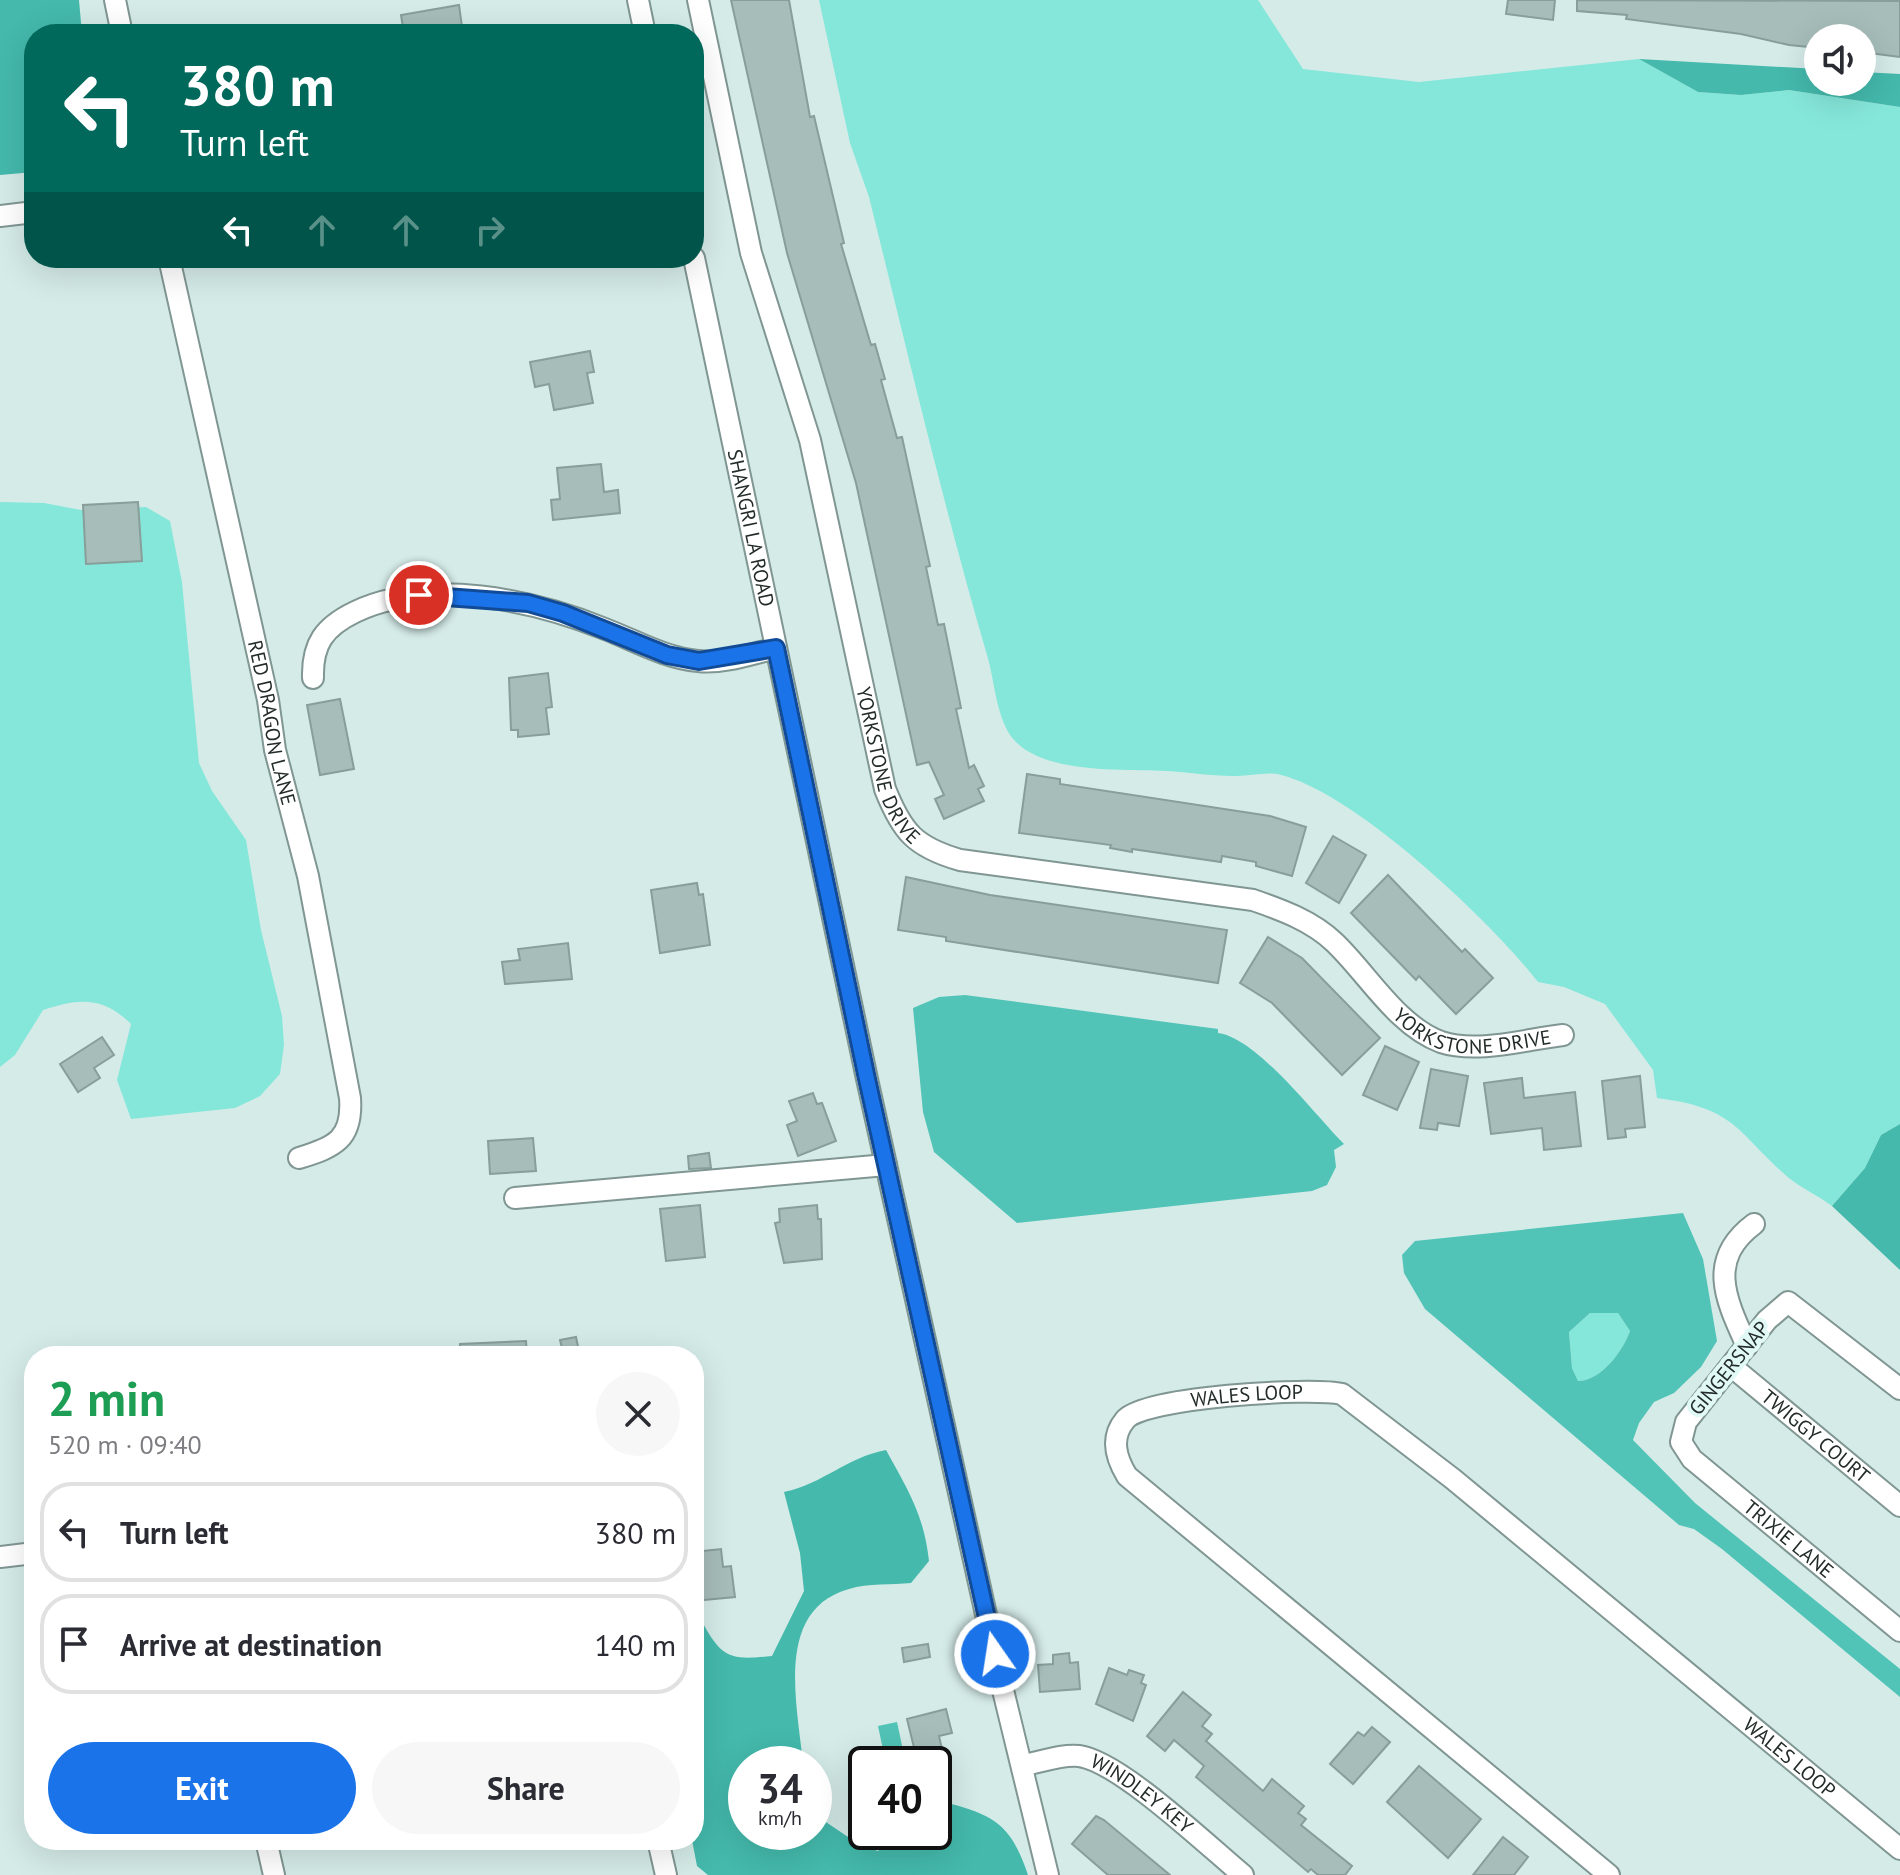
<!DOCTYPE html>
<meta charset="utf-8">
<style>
:root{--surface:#fff;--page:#f7f7f7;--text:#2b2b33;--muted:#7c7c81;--line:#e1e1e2;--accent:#1a73e8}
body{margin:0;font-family:"PT Sans",sans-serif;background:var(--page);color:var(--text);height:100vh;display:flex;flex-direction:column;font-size:30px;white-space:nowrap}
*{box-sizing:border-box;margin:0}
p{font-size:26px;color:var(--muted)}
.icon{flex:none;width:44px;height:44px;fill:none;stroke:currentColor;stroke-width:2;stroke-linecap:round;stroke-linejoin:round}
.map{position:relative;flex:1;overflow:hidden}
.drawer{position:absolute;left:24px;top:1346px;width:680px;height:504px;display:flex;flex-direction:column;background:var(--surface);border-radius:32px;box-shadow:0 8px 32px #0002}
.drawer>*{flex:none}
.guide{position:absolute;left:24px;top:24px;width:680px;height:244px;border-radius:32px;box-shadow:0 8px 32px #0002;background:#00695c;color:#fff;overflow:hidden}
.buttons{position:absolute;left:1804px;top:24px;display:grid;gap:16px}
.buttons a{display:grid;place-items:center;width:72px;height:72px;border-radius:50%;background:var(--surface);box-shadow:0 8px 32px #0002;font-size:40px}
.speed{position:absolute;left:728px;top:1746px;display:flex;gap:16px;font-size:40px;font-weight:700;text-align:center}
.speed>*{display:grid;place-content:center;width:104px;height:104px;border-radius:50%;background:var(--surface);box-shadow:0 8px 32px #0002;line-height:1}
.speed small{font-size:20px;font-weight:400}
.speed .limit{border:4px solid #111;border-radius:12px;background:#fff;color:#111}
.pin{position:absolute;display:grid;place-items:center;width:68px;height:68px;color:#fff;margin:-34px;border:4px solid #fff;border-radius:50%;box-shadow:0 2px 8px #0007}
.me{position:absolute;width:88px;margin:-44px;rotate:347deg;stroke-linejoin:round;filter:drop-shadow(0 0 6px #0008)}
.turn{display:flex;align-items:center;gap:28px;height:168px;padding:0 24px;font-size:36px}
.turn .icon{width:104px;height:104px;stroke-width:2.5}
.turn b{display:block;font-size:56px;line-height:68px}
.lanes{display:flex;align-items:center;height:76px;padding:0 24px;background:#0003;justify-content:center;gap:40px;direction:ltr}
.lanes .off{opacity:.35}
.round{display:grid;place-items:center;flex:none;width:84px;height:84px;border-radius:42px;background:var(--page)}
.overview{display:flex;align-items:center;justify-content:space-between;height:136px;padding:0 24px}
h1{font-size:48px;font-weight:600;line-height:60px;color:#1e9e55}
.action{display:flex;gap:16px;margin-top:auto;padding:16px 24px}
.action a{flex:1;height:92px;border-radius:48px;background:var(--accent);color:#fff;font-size:32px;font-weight:600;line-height:92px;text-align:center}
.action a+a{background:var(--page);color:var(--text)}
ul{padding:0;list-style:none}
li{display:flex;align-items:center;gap:24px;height:100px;margin:0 16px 12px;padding:0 8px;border:4px solid var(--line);border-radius:32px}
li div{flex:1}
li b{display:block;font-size:30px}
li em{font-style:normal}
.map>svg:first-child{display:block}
</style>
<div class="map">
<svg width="1900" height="1875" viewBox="0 0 1900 1875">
<rect width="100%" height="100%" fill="#d4ebe8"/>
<g fill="#85e7da">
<path d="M819,0H1258L1303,69L1419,82L1639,59L1698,92L1741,95L1789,90L1900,107V1124L1881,1135L1865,1168L1832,1206C1819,1196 1803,1189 1790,1179C1736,1132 1737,1108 1657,1098L1653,1070L1605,1004L1564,987L1538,982C1491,921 1355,793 1281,775C1266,771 1248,777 1233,776C1210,776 1188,772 1166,771C1123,769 1046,774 1015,741C996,721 995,681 987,655C943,504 907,350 869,197L850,143Z"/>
<path d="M0,502L44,503L81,510L146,507L170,521L182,582L199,763L212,791L246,840L261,930L282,1016L284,1045L280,1074L260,1096L235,1108L131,1119L117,1080L131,1024C103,996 79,998 43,1010L15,1055L0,1067Z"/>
<path d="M1602,1312L1618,1313L1630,1331C1623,1351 1601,1381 1578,1381L1572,1368L1569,1332L1590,1313Z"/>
</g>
<g fill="#44b9ac">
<path d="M0,0H79L82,34H34V172L0,175Z"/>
<path d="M1639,59L1818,69V82H1862V72L1900,74V107L1789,90L1741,95L1698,92Z"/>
<path d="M1900,1124V1270L1832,1206L1865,1168L1881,1135Z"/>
<path d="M886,1450C908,1490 924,1515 929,1561L911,1583C892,1585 868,1583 849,1589C773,1610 798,1707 803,1764H746V1832H814V1814L860,1845L878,1851L898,1832H934V1807L944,1802C994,1815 1011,1824 1028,1875H708L697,1866L692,1840L694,1617L700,1618C721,1657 728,1661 772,1656L804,1591L800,1553L784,1492C825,1483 845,1458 886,1450Z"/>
</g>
<g fill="#51c4b7" fill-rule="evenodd">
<path d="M965,995L1218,1029V1033C1257,1038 1314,1114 1344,1144L1334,1150L1336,1167L1327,1185L1312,1191L1017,1223L934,1152L923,1112L913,1008L939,997Z"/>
<path d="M1683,1213L1703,1259L1717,1341L1701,1367L1674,1393L1654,1402L1639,1423L1633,1440L1695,1503L1900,1669V1697L1722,1549L1694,1529L1679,1525L1425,1309L1404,1273L1402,1255L1415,1241ZM1590,1313H1618L1630,1331C1623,1351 1601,1381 1578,1381L1572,1368L1569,1332Z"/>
<path d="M897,1722L904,1755L885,1759L878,1726Z"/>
</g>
<g fill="#a6bdb9" stroke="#879e9a" stroke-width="2">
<path d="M731,0H789L810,117L814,116L844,243L841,244L871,345L875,344L885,379L881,380L897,438L902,437L930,566L926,567L938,625L944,624L961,708L956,709L969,768L974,765L984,786L978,789L984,801L944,819L935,799L944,795L929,762L917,765L856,483L787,253Z"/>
<path d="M1508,0H1555L1553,20L1506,14Z"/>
<path d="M1577,0L1900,1V57L1862,52V38H1818V48L1789,45L1741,34L1626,19L1627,15L1577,11Z"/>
<path d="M459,5L463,34H404L401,15Z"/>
<path d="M590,351L594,372L587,373L593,403L554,410L549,384L535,387L530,362Z"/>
<path d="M601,464L604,492L618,490L620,513L553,520L551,500L560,499L557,468Z"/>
<path d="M138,502L142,561L86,564L83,505Z"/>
<path d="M548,673L552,707L546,708L549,734L518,737V730H511L509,678Z"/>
<path d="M340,699L354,769L320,775L307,705Z"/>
<path d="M1027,774L1060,779V784L1270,816L1306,827L1292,876L1256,866V862L1222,856L1221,862L1132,849V852L1110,848L1111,845L1019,833Z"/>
<path d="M1333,836L1366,855L1339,903L1306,883Z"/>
<path d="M1388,875L1462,952L1465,949L1493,978L1456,1014L1419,976L1416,980L1351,913Z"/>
<path d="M906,877L990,895L1227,930L1218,983L946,941V937L898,930Z"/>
<path d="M697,883L699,895L703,894L710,945L660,953L651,890Z"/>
<path d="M1268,937L1302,958L1380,1038L1342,1075L1272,1003L1240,983Z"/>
<path d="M568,943L572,979L505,984L502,962L520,960L518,949Z"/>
<path d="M102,1037L114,1055L94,1068L100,1078L78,1092L60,1064Z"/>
<path d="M1385,1046L1419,1062L1397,1110L1363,1095Z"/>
<path d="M1431,1069L1468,1076L1459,1126L1438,1123L1437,1130L1420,1128Z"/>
<path d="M1640,1076L1645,1127L1625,1129L1626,1137L1608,1139L1602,1081Z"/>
<path d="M1522,1078L1524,1098L1575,1092L1581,1146L1544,1150L1542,1128L1491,1134L1484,1083Z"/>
<path d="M813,1093L817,1104L822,1103L836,1141L798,1156L787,1125L797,1121L789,1101Z"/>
<path d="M533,1138L536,1171L490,1174L488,1141Z"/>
<path d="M709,1153L711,1168L689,1169L688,1156Z"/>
<path d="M700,1205L705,1257L666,1261L660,1209Z"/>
<path d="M817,1205L818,1219H821L822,1259L784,1263L775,1223L780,1222L779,1209Z"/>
<path d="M576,1337L580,1356H564L560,1340Z"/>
<path d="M526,1341L527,1356H460V1344Z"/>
<path d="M721,1549L723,1567L731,1566L735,1597L694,1601V1552Z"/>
<path d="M928,1644L930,1657L904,1662L902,1648Z"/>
<path d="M1069,1653L1070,1663L1078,1662L1080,1689L1040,1692L1038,1665L1053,1664V1655Z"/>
<path d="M1109,1668L1127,1675L1129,1670L1144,1675L1141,1683L1146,1685L1133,1721L1096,1704Z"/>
<path d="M1183,1692L1211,1715L1202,1726L1212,1734L1206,1741L1263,1791L1272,1779L1304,1806L1298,1813L1306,1819L1301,1825L1352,1866L1345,1875H1318L1311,1869L1308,1872L1196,1777L1204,1766L1174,1740L1165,1751L1147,1736Z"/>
<path d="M946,1709L952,1733L939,1736L944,1758L918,1764L907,1719Z"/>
<path d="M1372,1727L1390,1742L1353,1784L1330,1764L1358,1732L1364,1736Z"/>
<path d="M1419,1766L1481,1819L1448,1858L1387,1802Z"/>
<path d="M1096,1816L1104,1820L1170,1875H1108L1072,1844Z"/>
<path d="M1503,1837L1528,1857L1514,1875H1473Z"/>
</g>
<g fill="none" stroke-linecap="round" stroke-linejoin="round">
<defs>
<g id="minor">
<path d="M115,0L122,34"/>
<path d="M638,0L645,34"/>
<path id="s1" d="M698,0L751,253L810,440L885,789C902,832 915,847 960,860L1253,900C1282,910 1312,921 1334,942C1367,973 1397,1026 1441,1042C1477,1054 1527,1039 1563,1035"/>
<path d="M0,216L34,212"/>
<path id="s2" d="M169,258L268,700L275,750L308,876L350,1098C353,1139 335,1147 299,1158"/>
<path id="s3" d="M694,258L867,1079L1001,1682L1048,1875"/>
<path d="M313,678C312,644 324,627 355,612C428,577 534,600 605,629C636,641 665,658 698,661C723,664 751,654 776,648"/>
<path d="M515,1198L886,1165"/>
<path d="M1747,1346C1726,1300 1706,1260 1754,1224"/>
<path id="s4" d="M1731,1366L1900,1506"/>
<path id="s5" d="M1900,1389L1788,1302L1767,1320L1686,1422L1681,1442L1692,1459L1900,1631"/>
<path d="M0,1557L34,1553"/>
<path id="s6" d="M1024,1765C1041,1762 1062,1754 1079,1756C1119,1761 1208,1846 1243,1875"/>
<path d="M266,1840L274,1875"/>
<path d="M658,1840L666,1875"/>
<path id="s7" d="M1609,1875L1127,1476C1116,1458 1110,1438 1125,1420C1142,1397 1311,1387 1342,1394L1453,1479L1900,1849"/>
</g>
</defs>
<use href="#minor" stroke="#809692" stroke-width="24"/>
<use href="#minor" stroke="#fff" stroke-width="20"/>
</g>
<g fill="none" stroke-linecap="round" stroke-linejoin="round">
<defs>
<path id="route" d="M419,595L528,603L563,613L667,655L699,661L776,648L867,1079L995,1654"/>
</defs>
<use href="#route" stroke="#114b97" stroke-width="20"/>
<use href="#route" stroke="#1a73e8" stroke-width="14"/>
</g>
<g text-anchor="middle" stroke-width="8" stroke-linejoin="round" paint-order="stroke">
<g font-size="20" fill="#232c2a" stroke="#e1f9f5">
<text dy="7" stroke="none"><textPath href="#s3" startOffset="276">SHANGRI LA ROAD</textPath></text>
<text dy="7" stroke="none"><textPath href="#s2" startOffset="476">RED DRAGON LANE</textPath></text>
<text dy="7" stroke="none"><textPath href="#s1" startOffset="790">YORKSTONE DRIVE</textPath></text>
<text dy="7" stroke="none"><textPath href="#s1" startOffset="1484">YORKSTONE DRIVE</textPath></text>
<text transform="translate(1729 1368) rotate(-51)" y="7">GINGERSNAP</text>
<text dy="7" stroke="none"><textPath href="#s7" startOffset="812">WALES LOOP</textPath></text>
<text dy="7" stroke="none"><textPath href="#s4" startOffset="110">TWIGGY COURT</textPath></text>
<text dy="7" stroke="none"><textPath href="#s5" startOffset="466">TRIXIE LANE</textPath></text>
<text dy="7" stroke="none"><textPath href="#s7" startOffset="1484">WALES LOOP</textPath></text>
<text dy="7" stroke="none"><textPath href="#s6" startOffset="130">WINDLEY KEY</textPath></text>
</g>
</g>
</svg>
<div class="buttons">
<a><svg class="icon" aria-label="sound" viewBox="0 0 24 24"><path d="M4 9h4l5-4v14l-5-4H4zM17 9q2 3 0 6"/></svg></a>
</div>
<div class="speed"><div>34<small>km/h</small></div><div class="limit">40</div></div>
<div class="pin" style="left:419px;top:595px;background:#d93025"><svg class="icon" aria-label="arrive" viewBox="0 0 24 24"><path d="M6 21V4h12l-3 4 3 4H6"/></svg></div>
<svg class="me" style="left:995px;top:1654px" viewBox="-20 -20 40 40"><circle r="17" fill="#1a73e8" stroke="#fff" stroke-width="3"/><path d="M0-11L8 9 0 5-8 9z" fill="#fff"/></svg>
<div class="guide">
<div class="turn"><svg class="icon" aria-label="left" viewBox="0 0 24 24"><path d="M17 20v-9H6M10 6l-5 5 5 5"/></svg><div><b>380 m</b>Turn left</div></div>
<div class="lanes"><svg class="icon" aria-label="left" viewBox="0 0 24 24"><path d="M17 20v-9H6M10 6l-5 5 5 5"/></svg><svg class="icon off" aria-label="ahead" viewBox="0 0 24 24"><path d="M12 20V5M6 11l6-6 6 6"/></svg><svg class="icon off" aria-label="ahead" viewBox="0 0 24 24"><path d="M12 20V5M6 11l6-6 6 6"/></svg><svg class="icon off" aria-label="right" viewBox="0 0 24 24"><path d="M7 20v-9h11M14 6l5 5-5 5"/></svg></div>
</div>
<section class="drawer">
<div class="overview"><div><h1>2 min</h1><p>520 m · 09:40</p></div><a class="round"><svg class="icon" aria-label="close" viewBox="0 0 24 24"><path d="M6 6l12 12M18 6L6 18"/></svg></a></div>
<ul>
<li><svg class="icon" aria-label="left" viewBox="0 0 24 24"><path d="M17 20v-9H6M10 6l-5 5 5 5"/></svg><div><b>Turn left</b></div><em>380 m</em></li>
<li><svg class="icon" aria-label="arrive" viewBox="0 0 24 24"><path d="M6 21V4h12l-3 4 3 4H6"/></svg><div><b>Arrive at destination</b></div><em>140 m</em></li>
</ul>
<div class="action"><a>Exit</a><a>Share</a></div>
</section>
</div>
